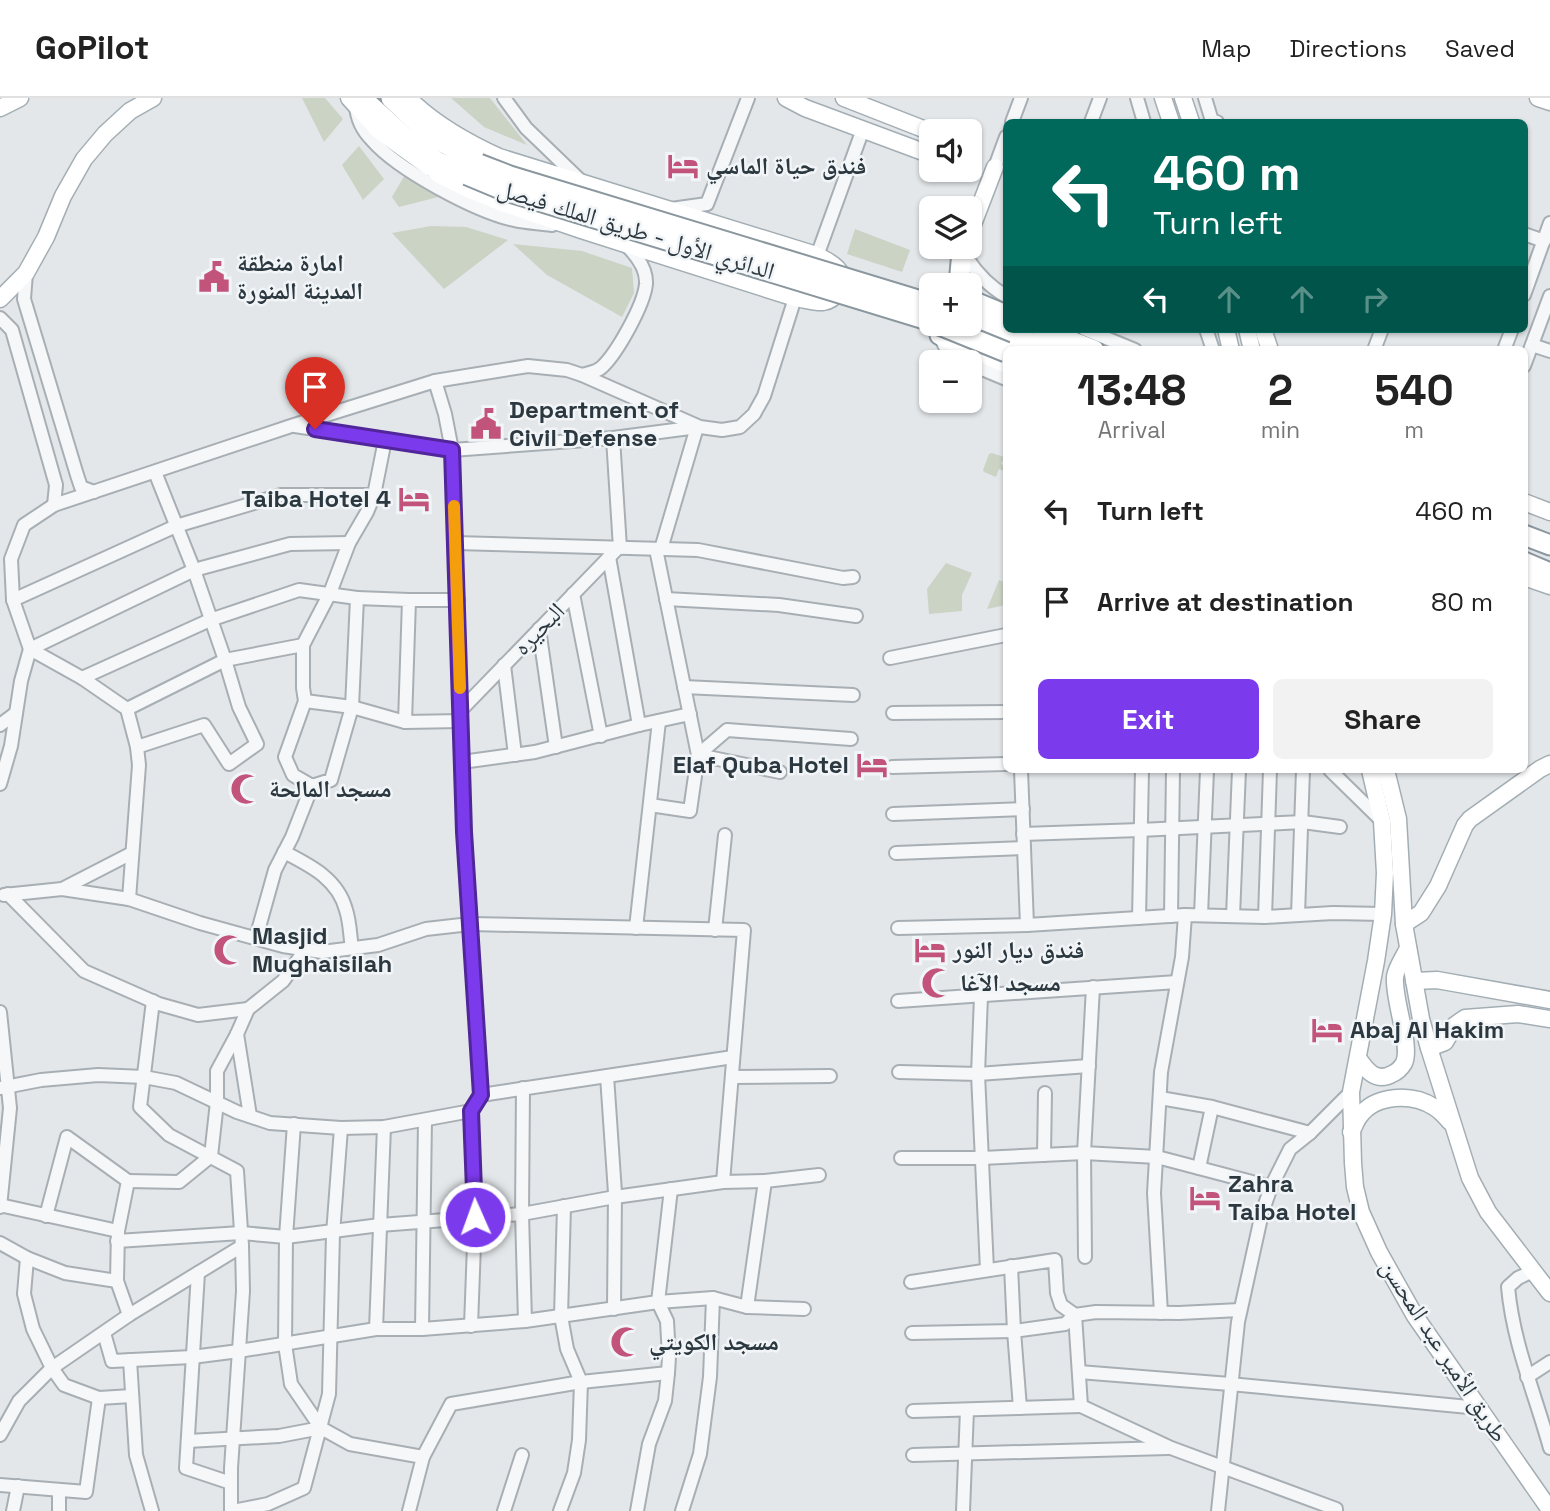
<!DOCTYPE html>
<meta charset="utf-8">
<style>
:root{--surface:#fff;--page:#f2f2f2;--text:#222;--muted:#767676;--line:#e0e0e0;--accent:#7c3aed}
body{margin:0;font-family:"Space Grotesk","Noto Naskh Arabic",sans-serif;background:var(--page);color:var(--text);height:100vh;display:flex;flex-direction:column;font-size:26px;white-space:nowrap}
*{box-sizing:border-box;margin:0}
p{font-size:23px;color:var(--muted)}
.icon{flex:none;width:38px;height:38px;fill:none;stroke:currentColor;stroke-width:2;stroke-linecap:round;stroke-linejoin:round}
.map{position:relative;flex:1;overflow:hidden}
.drawer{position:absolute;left:1003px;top:248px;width:525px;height:427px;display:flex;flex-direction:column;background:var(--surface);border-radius:10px;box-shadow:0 2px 5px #0004}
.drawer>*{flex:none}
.banner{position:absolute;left:1003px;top:21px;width:525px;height:214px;border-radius:10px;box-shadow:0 2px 5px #0004;background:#00695c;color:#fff;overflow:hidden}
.tools{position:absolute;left:919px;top:21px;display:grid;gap:14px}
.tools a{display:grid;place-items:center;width:63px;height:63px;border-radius:10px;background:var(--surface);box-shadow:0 2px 5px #0004;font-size:35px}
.pin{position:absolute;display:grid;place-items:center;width:60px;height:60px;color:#fff;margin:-72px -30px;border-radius:50% 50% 50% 0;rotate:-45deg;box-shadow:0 0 7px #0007}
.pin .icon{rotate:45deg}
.me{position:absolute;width:77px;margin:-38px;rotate:358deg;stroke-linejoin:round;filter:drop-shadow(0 0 5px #0008)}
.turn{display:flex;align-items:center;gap:24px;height:147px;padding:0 35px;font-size:32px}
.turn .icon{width:91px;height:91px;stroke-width:2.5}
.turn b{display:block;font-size:49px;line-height:60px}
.lanes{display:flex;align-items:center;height:66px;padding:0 35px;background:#0003;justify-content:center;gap:35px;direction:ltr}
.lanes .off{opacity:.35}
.eta{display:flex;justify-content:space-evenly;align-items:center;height:119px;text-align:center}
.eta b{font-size:42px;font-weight:600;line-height:49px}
.action{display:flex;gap:14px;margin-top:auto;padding:14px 35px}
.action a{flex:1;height:80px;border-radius:10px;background:var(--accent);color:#fff;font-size:28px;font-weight:600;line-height:80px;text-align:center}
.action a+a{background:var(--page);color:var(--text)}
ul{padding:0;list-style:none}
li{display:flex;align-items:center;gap:21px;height:91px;padding:0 35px}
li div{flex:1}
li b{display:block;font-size:26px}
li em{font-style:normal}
header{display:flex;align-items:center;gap:42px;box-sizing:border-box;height:98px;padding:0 35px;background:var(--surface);border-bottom:2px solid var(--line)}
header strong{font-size:33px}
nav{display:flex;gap:38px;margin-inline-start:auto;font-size:24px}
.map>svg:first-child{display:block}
</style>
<header>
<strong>GoPilot</strong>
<nav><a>Map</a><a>Directions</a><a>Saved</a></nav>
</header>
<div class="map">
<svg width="1550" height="1413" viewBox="0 0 1550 1413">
<rect width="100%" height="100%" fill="#e3e7ea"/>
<g fill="#cbd3c5">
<path d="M302,0H325L343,21L324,44Z"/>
<path d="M451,0H490L527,47L484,29Z"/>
<path d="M359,48L384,81L363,102L342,67Z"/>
<path d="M406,75L442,98L399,109L392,99Z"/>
<path d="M431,128L466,129L508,142L444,191L392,135Z"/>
<path d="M855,131L910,152L902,174L847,156Z"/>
<path d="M513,146L582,153L632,170L634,195L622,219L547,177Z"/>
<path d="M992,355L1004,359L1001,366L1006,368V374L999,371L996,379L984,374L983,372L989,356Z"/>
<path d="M946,465L972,475L962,497V513L929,516L927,491Z"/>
<path d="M999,482L1006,485V507L987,511Z"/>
</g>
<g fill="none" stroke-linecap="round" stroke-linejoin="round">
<defs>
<g id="minor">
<path d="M504,0L526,30L582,84"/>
<path d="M1137,0L1144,24"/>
<path d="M1205,0L1212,23L1217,24"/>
<path d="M356,8C357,21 363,33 372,42C398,72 475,113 514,122C526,125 539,125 552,127"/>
<path d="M1012,24L1021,0"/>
<path d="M1091,24L1100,0"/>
<path d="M995,69L1006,39"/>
<path d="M671,111L707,106L748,0"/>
<path d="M1524,136L1544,143"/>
<path d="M963,154C974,172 988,188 1006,198"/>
<path d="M817,158L863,31"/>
<path d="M26,175L24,201L77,377L81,389L94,394"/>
<path d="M1524,197L1550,125"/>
<path d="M0,220L12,232L56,387L54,407"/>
<path d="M1084,231L1135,252"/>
<path d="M1206,231L1213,252"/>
<path d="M940,237C945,252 951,258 965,264"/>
<path d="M1532,247L1550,253"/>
<path d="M1374,252L1382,231"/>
<path d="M1504,252L1512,231"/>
<path d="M970,266L1006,281"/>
<path d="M1524,268L1550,198"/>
<path d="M582,277C589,275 597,274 602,269C617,255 644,207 646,186C647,171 637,158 627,148"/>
<path d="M435,283L528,268L567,272L582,277L700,329L722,332L740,329L754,316L764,298L795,200"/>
<path d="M295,328L452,352L613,340L698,329"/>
<path d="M613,340L620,450"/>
<path d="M385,342L374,397L367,414L349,445L330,495L303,547V590L305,603L285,659L293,677L312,688L331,682L352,609L357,500L409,502L405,624L461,623"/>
<path d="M456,445L698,452L843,480L853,479"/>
<path d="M661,451L697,329"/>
<path d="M609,459L639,627"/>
<path d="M573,496L601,638"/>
<path d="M666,501L779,507L856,518"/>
<path d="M13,502L176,428L281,397H374"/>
<path d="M409,502H458"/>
<path d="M539,531L556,649"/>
<path d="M890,560L1006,537"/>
<path d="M504,567L515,657"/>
<path d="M82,580L210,522L299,492L357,500"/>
<path d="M684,589L853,597"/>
<path d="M305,603L352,609L405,624"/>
<path d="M127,611L225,562L303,547"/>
<path d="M461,612L618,450"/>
<path d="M893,615L1006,614"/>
<path d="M0,627L16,615"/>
<path d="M698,657L727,632L851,641"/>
<path d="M698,657L780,674"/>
<path d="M462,664L535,654L639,627L690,616"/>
<path d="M892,669L1006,666"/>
<path d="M1021,672L1027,827"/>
<path d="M1330,672L1382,723"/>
<path d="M0,686L11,648L21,583L30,551L194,472L290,446L349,445"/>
<path d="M650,707L690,713L698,657L656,451"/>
<path d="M893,716L1023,711"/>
<path d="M1023,736L1140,732L1303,724L1340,729"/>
<path d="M284,754C311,768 338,781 346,812C350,824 350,838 352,850"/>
<path d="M896,755L1024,750"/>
<path d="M62,791L129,801L200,825L283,848L322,854L378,847L426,831L470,826L744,832L723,1084"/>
<path d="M8,796L84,873L159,906L198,917L248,911"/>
<path d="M4,797L62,791L132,755"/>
<path d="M129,801L139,667L137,649"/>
<path d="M1201,817L1207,672"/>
<path d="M1298,817L1303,672"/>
<path d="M1171,818L1173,672"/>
<path d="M1233,818L1239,672"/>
<path d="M1265,819L1270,672"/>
<path d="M1139,820L1142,672"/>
<path d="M636,830L659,623"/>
<path d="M898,830L1027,827L1185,817L1265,819L1333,815L1383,816"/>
<path d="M715,832L725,737"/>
<path d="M256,840L275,772L292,739L312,688"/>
<path d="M981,898L978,976L987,1172"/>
<path d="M153,903L140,1009L169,1037L237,1073L242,1148L243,1193L231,1370V1413"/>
<path d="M898,903L1177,884"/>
<path d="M0,914L10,1010L0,1109"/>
<path d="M899,974L978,976L1089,968"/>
<path d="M607,978L615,1095L614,1211"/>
<path d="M732,979L830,978"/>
<path d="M0,990L41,982L98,977L144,979L176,985L237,1014L270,1025L341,1030L384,1029L471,1013L481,997L464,734L452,352L445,316L435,283L291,328L54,407L24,427L11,461L13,502L30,551L82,580L127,611L137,649L204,627L229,666L257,646L239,609L225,562L194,472L155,374"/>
<path d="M523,990L522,1116L525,1223"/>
<path d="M481,997L733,959"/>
<path d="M1160,1000L1212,1009L1310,1035"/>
<path d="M471,1013L475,1119L471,1228"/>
<path d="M250,1018L237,936L248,911L283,883L305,852"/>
<path d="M294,1026L286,1139L285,1246L291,1286L321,1330L350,1346L423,1359"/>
<path d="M1044,1057L1045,995"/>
<path d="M901,1060H982L1084,1055L1157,1059L1271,1089"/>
<path d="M1199,1070L1212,1009"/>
<path d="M128,1083L179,1084L211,1058L217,1004V973L237,936"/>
<path d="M0,1107L118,1133"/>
<path d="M46,1118L67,1039L128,1083L118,1133L117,1183L129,1217"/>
<path d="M117,1143L241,1135L286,1139L380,1127L522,1116L615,1099L723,1084L765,1083L819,1077"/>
<path d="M0,1145L27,1160L65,1175L117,1183"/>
<path d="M1085,1159L1084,1055L1093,889"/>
<path d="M27,1160L24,1196L33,1231L52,1270L64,1287L99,1300L132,1298"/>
<path d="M1011,1168L1014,1233L1020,1310"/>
<path d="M1533,1173L1518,1180L1508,1189C1513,1245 1535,1296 1550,1350"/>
<path d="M198,1175L186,1370L231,1385"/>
<path d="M911,1184L1055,1162L1057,1195L1061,1207L1075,1217L1081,1308L1171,1350L1336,1411V1413"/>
<path d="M747,1209L765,1083"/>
<path d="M1161,1215L1154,1095L1161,974L1182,859L1185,817"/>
<path d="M376,1231L384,1029"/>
<path d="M422,1231L425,1022"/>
<path d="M104,1235L112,1263L192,1259L239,1253L376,1231H422L525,1223L658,1204L713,1200L747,1209L804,1211"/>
<path d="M912,1235L1014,1233L1065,1226L1075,1217L1096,1214L1179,1215L1240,1212"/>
<path d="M130,1262L136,1357L152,1413"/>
<path d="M1079,1274L1230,1286L1479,1310"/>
<path d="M1527,1279L1550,1264"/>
<path d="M913,1313L1081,1308"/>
<path d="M0,1337L19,1303L52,1270L129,1217L242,1148"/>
<path d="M188,1343L279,1338L321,1330"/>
<path d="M913,1357L1168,1350"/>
<path d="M0,1387L86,1394L99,1300"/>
<path d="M13,1413L18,1388"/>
<path d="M59,1413V1392"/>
<path d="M233,1413L268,1406L304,1390L329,1296L333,1136L341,1030"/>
<path d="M409,1413L423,1359L451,1306L581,1284L668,1275"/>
<path d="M504,1413L522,1357"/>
<path d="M560,1413L574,1375L579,1342L581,1284L567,1251L561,1218L564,1108"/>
<path d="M637,1413L649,1346L665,1303L668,1275L669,1259L667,1223L658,1204L671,1091"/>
<path d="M682,1413L700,1356L710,1279L713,1200"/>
<path d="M963,1413L967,1312"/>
<path d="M1218,1413L1238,1224L1262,1115L1271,1089L1290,1051L1310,1035L1351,994"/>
</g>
<g id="major">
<path d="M349,0L378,32L429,69"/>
<path d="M408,0C434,26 466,44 499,59L813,156C830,163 852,174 837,195C834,200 829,203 823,204C815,205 804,201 795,200L581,132L505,106L470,92L438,76L422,58"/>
<path d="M786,0L805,10L926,55L931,53"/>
<path d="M844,0L931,34"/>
<path d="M1163,0L1171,24"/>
<path d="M1183,0L1191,24"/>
<path d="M1538,0L1550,4"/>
<path d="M0,10L20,0"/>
<path d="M970,134L995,69"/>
<path d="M0,201L26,175L46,139L63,98L84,61L105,36L130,13L153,0"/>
<path d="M1226,231L1231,252"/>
<path d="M1247,231L1252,252"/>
<path d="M1263,231L1270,252"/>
<path d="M1524,404L1550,414"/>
<path d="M1524,479L1550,488"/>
<path d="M1370,672L1382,723L1385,775L1383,816L1376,863L1351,994L1353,1065L1355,1089L1361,1114L1379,1154L1415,1218L1550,1412"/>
<path d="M1386,672L1398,721L1404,826L1421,921L1429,950L1470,1080L1488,1114L1550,1195"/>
<path d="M1404,826L1421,815L1438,788L1465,727L1470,721L1540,671L1550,666"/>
<path d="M1414,883L1437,882L1550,902"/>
<path d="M1429,950L1445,944L1455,927L1465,920L1518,916L1550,921"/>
<path d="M1358,960C1366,972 1376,985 1392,976C1397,974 1401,970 1404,965C1412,948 1393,902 1395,879C1396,870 1404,859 1408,850"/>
<path d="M1351,1034C1354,1029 1356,1023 1359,1019C1375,996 1412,995 1434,1009C1441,1013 1445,1018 1450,1024"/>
</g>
<g id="highway">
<path d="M362,0L404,38L438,64L467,77"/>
<path d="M391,0L429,36L479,66"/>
<path d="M959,187L962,153"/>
<path d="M970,202L1006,217"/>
<path d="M970,221L1050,252"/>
<path d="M938,226L940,237L1006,265"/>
<path d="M1041,231L1094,252"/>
<path d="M1524,437L1550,447"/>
<path d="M1524,464L1550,475"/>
</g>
</defs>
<use href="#minor" stroke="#a8afb4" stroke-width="16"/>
<use href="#major" stroke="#a3aeb4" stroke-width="19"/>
<use href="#highway" stroke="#8b979f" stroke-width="23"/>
<use href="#minor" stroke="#f5f7f8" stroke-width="12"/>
<use href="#major" stroke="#fff" stroke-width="16"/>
<use href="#highway" stroke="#fff" stroke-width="19"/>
<defs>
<g id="highway-bridge">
<path d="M479,66L510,78L931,206"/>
<path d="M467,77L503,92L931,223"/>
<path d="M937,226L1006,254"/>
</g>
</defs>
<use href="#highway-bridge" stroke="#8b979f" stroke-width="23" stroke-linecap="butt"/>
<use href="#highway-bridge" stroke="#fff" stroke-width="19"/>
</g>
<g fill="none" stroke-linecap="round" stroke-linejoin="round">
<defs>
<path id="route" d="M315,331L452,352L464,734L481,997L471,1013L475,1119"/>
</defs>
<use href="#route" stroke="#51269a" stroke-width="18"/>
<use href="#route" stroke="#7c3aed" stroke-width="12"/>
<path stroke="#f59e0b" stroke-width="12" d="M454,408L460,590"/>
</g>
<defs>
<symbol id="hotel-bare" viewBox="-9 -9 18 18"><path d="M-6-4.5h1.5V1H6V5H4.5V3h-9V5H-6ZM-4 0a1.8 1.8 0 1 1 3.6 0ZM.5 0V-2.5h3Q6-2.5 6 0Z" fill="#c2547c" stroke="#f2f5f7" stroke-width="2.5" paint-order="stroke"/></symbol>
<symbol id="civic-bare" viewBox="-9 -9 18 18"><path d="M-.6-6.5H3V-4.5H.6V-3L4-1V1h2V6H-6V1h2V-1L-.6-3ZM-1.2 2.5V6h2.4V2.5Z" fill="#c2547c" stroke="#f2f5f7" stroke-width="2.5" paint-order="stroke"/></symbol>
<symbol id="mosque-bare" viewBox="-9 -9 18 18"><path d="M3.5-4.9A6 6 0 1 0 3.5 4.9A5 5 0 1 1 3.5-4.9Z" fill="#c2547c" stroke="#f2f5f7" stroke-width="2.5" paint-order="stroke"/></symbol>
</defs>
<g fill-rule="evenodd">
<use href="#hotel-bare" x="661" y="46" width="44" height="44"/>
<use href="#civic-bare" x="192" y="157" width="44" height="44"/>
<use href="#civic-bare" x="464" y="304" width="44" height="44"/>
<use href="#hotel-bare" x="392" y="379" width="44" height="44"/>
<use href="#hotel-bare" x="850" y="645" width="44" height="44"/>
<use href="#mosque-bare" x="224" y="669" width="44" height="44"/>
<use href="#mosque-bare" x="207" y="830" width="44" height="44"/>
<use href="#hotel-bare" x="908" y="830" width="44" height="44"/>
<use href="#mosque-bare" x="915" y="863" width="44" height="44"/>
<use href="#hotel-bare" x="1305" y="910" width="44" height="44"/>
<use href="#hotel-bare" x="1183" y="1078" width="44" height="44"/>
<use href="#mosque-bare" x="604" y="1222" width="44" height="44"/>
</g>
<g text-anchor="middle" stroke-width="5" stroke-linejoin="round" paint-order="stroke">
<g font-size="24" font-weight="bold" fill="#2c3840" stroke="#f2f5f7" text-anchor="start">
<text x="706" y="76">فندق حياة الماسي</text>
<text x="237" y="173">امارة منطقة<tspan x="237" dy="28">المدينة المنورة</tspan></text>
<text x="509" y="320">Department of<tspan x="509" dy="28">Civil Defense</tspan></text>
<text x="391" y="409" text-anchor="end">Taiba Hotel 4</text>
<text x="849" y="675" text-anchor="end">Elaf Quba Hotel</text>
<text x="269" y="699">مسجد المالحة</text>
<text x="252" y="846">Masjid<tspan x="252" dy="28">Mughaisilah</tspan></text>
<text x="953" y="860">فندق ديار النور</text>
<text x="960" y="893">مسجد الآغا</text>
<text x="1350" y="940">Abaj Al Hakim</text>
<text x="1228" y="1094">Zahra<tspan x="1228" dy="28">Taiba Hotel</tspan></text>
<text x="649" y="1252">مسجد الكويتي</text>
</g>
<g font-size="24" fill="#2c3840" stroke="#f2f5f7">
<text transform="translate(636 132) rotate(17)" y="8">الدائري الأول - طريق الملك فيصل</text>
<text transform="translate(539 531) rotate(-46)" y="8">البحيره</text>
<text transform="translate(1444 1253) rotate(57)" y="8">طريق الأمير عبد المحسن</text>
</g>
</g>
</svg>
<div class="tools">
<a><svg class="icon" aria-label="sound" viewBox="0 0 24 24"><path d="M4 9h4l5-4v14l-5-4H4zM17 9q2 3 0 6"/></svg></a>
<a><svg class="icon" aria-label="layers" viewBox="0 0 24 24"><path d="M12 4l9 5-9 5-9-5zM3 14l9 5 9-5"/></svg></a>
<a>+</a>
<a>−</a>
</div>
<div class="pin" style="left:315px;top:331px;background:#d93025"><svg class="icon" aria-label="arrive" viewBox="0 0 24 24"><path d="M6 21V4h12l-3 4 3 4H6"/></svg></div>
<svg class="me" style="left:475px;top:1119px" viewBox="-20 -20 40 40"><circle r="17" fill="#7c3aed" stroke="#fff" stroke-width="3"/><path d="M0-11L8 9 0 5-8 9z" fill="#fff"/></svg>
<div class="banner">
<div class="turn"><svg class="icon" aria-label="left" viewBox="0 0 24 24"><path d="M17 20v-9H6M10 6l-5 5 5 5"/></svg><div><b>460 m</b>Turn left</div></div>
<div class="lanes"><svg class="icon" aria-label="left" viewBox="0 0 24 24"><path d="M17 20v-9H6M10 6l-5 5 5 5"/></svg><svg class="icon off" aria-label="ahead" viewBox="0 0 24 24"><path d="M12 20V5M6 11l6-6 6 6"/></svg><svg class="icon off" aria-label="ahead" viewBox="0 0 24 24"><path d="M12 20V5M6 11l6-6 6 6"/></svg><svg class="icon off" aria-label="right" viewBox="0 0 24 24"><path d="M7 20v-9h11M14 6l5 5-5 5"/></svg></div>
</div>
<section class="drawer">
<div class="eta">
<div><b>13:48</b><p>Arrival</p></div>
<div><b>2</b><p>min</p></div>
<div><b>540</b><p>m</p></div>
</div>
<ul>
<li><svg class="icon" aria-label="left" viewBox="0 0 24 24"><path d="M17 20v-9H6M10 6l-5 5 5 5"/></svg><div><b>Turn left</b></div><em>460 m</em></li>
<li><svg class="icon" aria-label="arrive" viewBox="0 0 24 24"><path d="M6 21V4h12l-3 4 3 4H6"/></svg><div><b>Arrive at destination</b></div><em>80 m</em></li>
</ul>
<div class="action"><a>Exit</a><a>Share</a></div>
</section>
</div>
